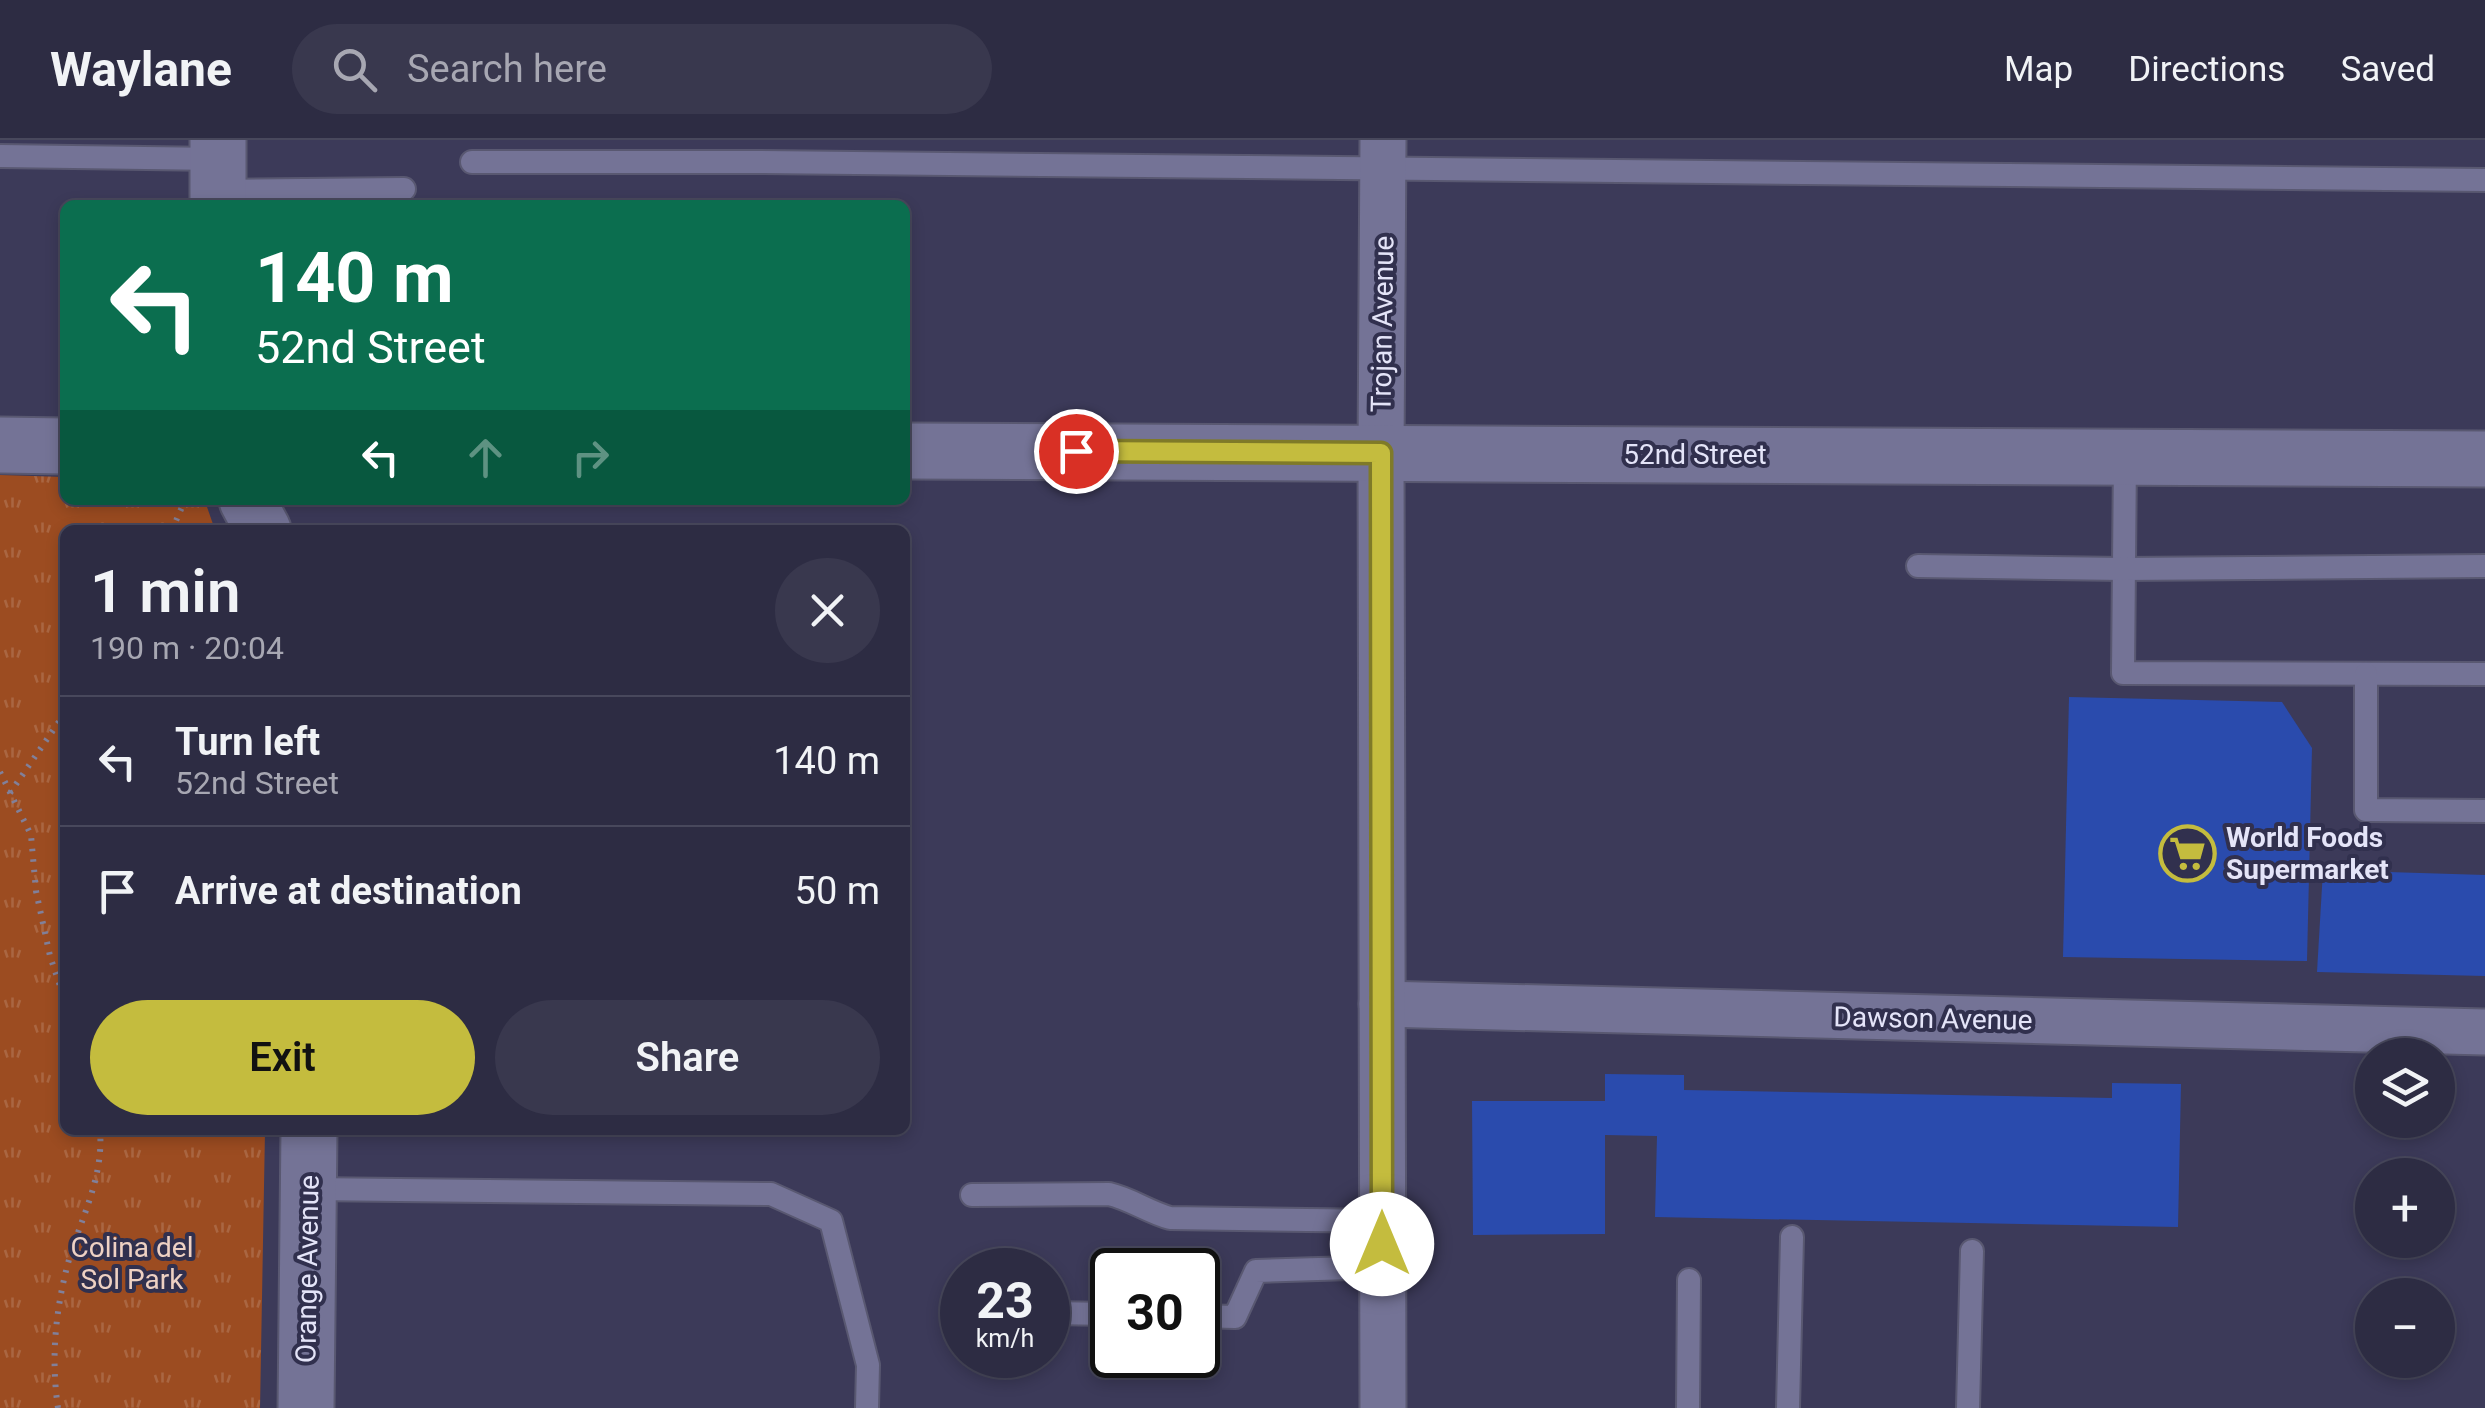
<!DOCTYPE html>
<meta charset="utf-8">
<style>
:root{--surface:#2d2c43;--page:#39384e;--text:#f1f3f6;--muted:#a7a7b2;--line:#48485c;--accent:#c4bc3e}
body{margin:0;font-family:Roboto,sans-serif;background:var(--page);color:var(--text);height:100vh;display:flex;flex-direction:column;font-size:38px;white-space:nowrap}
*{box-sizing:border-box;margin:0}
p{font-size:32px;color:var(--muted)}
.icon{flex:none;width:55px;height:55px;fill:none;stroke:currentColor;stroke-width:2;stroke-linecap:round;stroke-linejoin:round}
.map{position:relative;flex:1;overflow:hidden}
.drawer{position:absolute;left:60px;top:385px;width:850px;height:610px;display:flex;flex-direction:column;background:var(--surface);border-radius:15px;box-shadow:0 5px 15px #0003,0 0 0 2px var(--line)}
.drawer>*{flex:none}
.guide{position:absolute;left:60px;top:60px;width:850px;height:305px;border-radius:15px;box-shadow:0 5px 15px #0003,0 0 0 2px var(--line);background:#0b6e4f;color:#fff;overflow:hidden}
.fabs{position:absolute;left:2355px;top:898px;display:grid;gap:20px}
.fabs a{display:grid;place-items:center;width:100px;height:100px;border-radius:50%;background:var(--surface);box-shadow:0 5px 15px #0003,0 0 0 2px var(--line);font-size:50px}
.speed{position:absolute;left:940px;top:1108px;display:flex;gap:20px;font-size:50px;font-weight:700;text-align:center}
.speed>*{display:grid;place-content:center;width:130px;height:130px;border-radius:50%;background:var(--surface);box-shadow:0 5px 15px #0003,0 0 0 2px var(--line);line-height:1}
.speed small{font-size:25px;font-weight:400}
.speed .limit{border:5px solid #111;border-radius:15px;background:#fff;color:#111}
.pin{position:absolute;display:grid;place-items:center;width:85px;height:85px;color:#fff;margin:-42px;border:5px solid #fff;border-radius:50%;box-shadow:0 2px 10px #0007}
.me{position:absolute;width:110px;margin:-55px;rotate:0deg;stroke-linejoin:round;filter:drop-shadow(0 0 8px #0008)}
.turn{display:flex;align-items:center;gap:35px;height:210px;padding:0 30px;font-size:45px}
.turn .icon{width:130px;height:130px;stroke-width:2.5}
.turn b{display:block;font-size:70px;line-height:85px}
.lanes{display:flex;align-items:center;height:95px;padding:0 30px;background:#0003;justify-content:center;gap:50px;direction:ltr}
.lanes .off{opacity:.35}
.round{display:grid;place-items:center;flex:none;width:105px;height:105px;border-radius:52px;background:var(--page)}
.summary{display:flex;align-items:center;justify-content:space-between;height:170px;padding:0 30px}
h1{font-size:60px;font-weight:600;line-height:75px}
.cta{display:flex;gap:20px;margin-top:auto;padding:20px 30px}
.cta a{flex:1;height:115px;border-radius:60px;background:var(--accent);color:#111;font-size:40px;font-weight:600;line-height:115px;text-align:center}
.cta a+a{background:var(--page);color:var(--text)}
ul{padding:0;list-style:none}
li{display:flex;align-items:center;gap:30px;height:130px;padding:0 30px;border-top:2px solid var(--line)}
li div{flex:1}
li b{display:block;font-size:38px}
li em{font-style:normal}
header{display:flex;align-items:center;gap:60px;box-sizing:border-box;height:140px;padding:0 50px;background:var(--surface);border-bottom:2px solid var(--line)}
header strong{font-size:48px}
nav{display:flex;gap:55px;margin-inline-start:auto;font-size:35px}
.search{width:700px;height:90px;background:var(--page);display:flex;align-items:center;gap:25px;box-sizing:border-box;padding:0 35px;border-radius:55px;color:var(--muted);font-size:38px}
.map>svg:first-child{display:block}
</style>
<header>
<strong>Waylane</strong>
<div class="search"><svg class="icon" aria-label="search" viewBox="0 0 24 24"><circle cx="10" cy="10" r="6"/><path d="M15 15l6 6"/></svg>Search here</div>
<nav><a>Map</a><a>Directions</a><a>Saved</a></nav>
</header>
<div class="map">
<svg width="2485" height="1268" viewBox="0 0 2485 1268">
<defs>
<pattern id="grass-tufts" width="24" height="20" patternUnits="userSpaceOnUse" patternTransform="scale(2.5)"><rect width="24" height="20" fill="#9c4c21"/><path d="M3 7l-1-3M5 7V3M7 7l1-3M15 17l-1-3M17 17v-4M19 17l1-3" fill="none" stroke="#aa6642"/></pattern>
</defs>
<rect width="100%" height="100%" fill="#3c3a59"/>
<path fill="url(#grass-tufts)" d="M0,335L65,337V360H194L207,367L215,390H65V990H265L260,1268H0Z"/>
<g fill="#2a4bad">
<path d="M2069,557L2282,562L2312,608L2307,821L2063,817Z"/>
<path d="M2323,730L2485,735V836L2317,832Z"/>
<path d="M1605,934L1684,935V950L2112,958V943L2181,944L2178,1087L1655,1077L1657,996L1605,995V1094L1473,1095L1472,961H1605Z"/>
</g>
<g fill="none" stroke-linecap="round" stroke-linejoin="round">
<defs>
<g id="service">
<path d="M0,16L218,19"/>
<path d="M472,22H757L2485,40"/>
<path d="M218,51L404,49"/>
<path d="M2125,316L2123,533L2485,534"/>
<path d="M1918,426L2123,429L2485,426"/>
<path d="M2366,534V670L2485,671"/>
<path d="M309,1049L771,1054L831,1081L868,1225L867,1268"/>
<path d="M972,1055L1109,1054C1131,1059 1148,1072 1170,1078L1382,1081"/>
<path d="M1048,1173L1112,1174"/>
<path d="M1198,1176L1235,1177L1256,1131L1383,1127"/>
<path d="M1688,1268L1689,1140"/>
<path d="M1788,1268L1792,1097"/>
<path d="M1968,1268L1972,1111"/>
</g>
<g id="minor">
<path d="M1382,864L2485,892"/>
<path d="M1383,1268L1381,313L1383,0"/>
</g>
<g id="tertiary">
<path d="M0,305L65,306"/>
<path d="M905,311L2485,319"/>
</g>
<g id="secondary">
<path d="M218,65V0"/>
<path d="M247,360L263,390"/>
<path d="M306,1268L309,990"/>
</g>
</defs>
<use href="#service" stroke="#595871" stroke-width="26"/>
<use href="#minor" stroke="#595871" stroke-width="49"/>
<use href="#tertiary" stroke="#595871" stroke-width="59"/>
<use href="#secondary" stroke="#595871" stroke-width="59"/>
<g stroke="#81809a" stroke-width="6" stroke-dasharray="2.5 8" stroke-linecap="butt">
<path d="M172,390L185,360"/>
<path d="M0,632L31,695L36,751L50,816L65,861"/>
<path d="M10,653L65,573"/>
<path d="M58,1268C51,1220 55,1174 67,1127C79,1081 104,1040 100,990"/>
</g>
<use href="#service" stroke="#747396" stroke-width="22"/>
<use href="#minor" stroke="#747396" stroke-width="45"/>
<use href="#tertiary" stroke="#747396" stroke-width="55"/>
<use href="#secondary" stroke="#747396" stroke-width="55"/>
</g>
<g fill="none" stroke-linecap="round" stroke-linejoin="round">
<defs>
<path id="route" d="M1076,311L1381,313L1382,1104"/>
</defs>
<use href="#route" stroke="#7f7a28" stroke-width="25"/>
<use href="#route" stroke="#c4bc3e" stroke-width="18"/>
</g>
<defs>
<symbol id="supermarket-ring" viewBox="-11 -11 22 22"><circle r="9.5" fill="#31304e" stroke="#c4bc3e" stroke-width="1.5"/><path d="M-6-5.5h2.5l.6 2H6L4.5 2H-2.5L-4.4-4H-6ZM-1.5 3.2a1.3 1.3 0 1 0 .1 0ZM3 3.2a1.3 1.3 0 1 0 .1 0Z" fill="#c4bc3e"/></symbol>
</defs>
<g fill-rule="evenodd">
<use href="#supermarket-ring" x="2156" y="682" width="63" height="63"/>
</g>
<g text-anchor="middle" stroke-width="8" stroke-linejoin="round" paint-order="stroke">
<g font-size="28" fill="#e4e4f8" stroke="#31304e">
<text transform="translate(1382 184) rotate(-89)" y="10">Trojan Avenue</text>
<text x="1695" y="324">52nd Street</text>
<text transform="translate(1933 878) rotate(1)" y="10">Dawson Avenue</text>
<text transform="translate(307 1129) rotate(-89)" y="10">Orange Avenue</text>
</g>
<g font-size="28" font-weight="bold" fill="#e4e4f8" stroke="#31304e" text-anchor="start">
<text x="2226" y="707">World Foods<tspan x="2226" dy="32">Supermarket</tspan></text>
</g>
<g font-size="28" fill="#eed1c3" stroke="#31304e">
<text x="132" y="1117">Colina del<tspan x="132" dy="32">Sol Park</tspan></text>
</g>
</g>
</svg>
<div class="fabs">
<a><svg class="icon" aria-label="layers" viewBox="0 0 24 24"><path d="M12 4l9 5-9 5-9-5zM3 14l9 5 9-5"/></svg></a>
<a>+</a>
<a>−</a>
</div>
<div class="speed"><div>23<small>km/h</small></div><div class="limit">30</div></div>
<div class="pin" style="left:1076px;top:311px;background:#d93025"><svg class="icon" aria-label="arrive" viewBox="0 0 24 24"><path d="M6 21V4h12l-3 4 3 4H6"/></svg></div>
<svg class="me" style="left:1382px;top:1104px" viewBox="-20 -20 40 40"><circle r="19" fill="#fff"/><path d="M0-13L10 11 0 6-10 11z" fill="#c4bc3e"/></svg>
<div class="guide">
<div class="turn"><svg class="icon" aria-label="left" viewBox="0 0 24 24"><path d="M17 20v-9H6M10 6l-5 5 5 5"/></svg><div><b>140 m</b>52nd Street</div></div>
<div class="lanes"><svg class="icon" aria-label="left" viewBox="0 0 24 24"><path d="M17 20v-9H6M10 6l-5 5 5 5"/></svg><svg class="icon off" aria-label="ahead" viewBox="0 0 24 24"><path d="M12 20V5M6 11l6-6 6 6"/></svg><svg class="icon off" aria-label="right" viewBox="0 0 24 24"><path d="M7 20v-9h11M14 6l5 5-5 5"/></svg></div>
</div>
<section class="drawer">
<div class="summary"><div><h1>1 min</h1><p>190 m · 20:04</p></div><a class="round"><svg class="icon" aria-label="close" viewBox="0 0 24 24"><path d="M6 6l12 12M18 6L6 18"/></svg></a></div>
<ul>
<li><svg class="icon" aria-label="left" viewBox="0 0 24 24"><path d="M17 20v-9H6M10 6l-5 5 5 5"/></svg><div><b>Turn left</b><p>52nd Street</p></div><em>140 m</em></li>
<li><svg class="icon" aria-label="arrive" viewBox="0 0 24 24"><path d="M6 21V4h12l-3 4 3 4H6"/></svg><div><b>Arrive at destination</b></div><em>50 m</em></li>
</ul>
<div class="cta"><a>Exit</a><a>Share</a></div>
</section>
</div>
